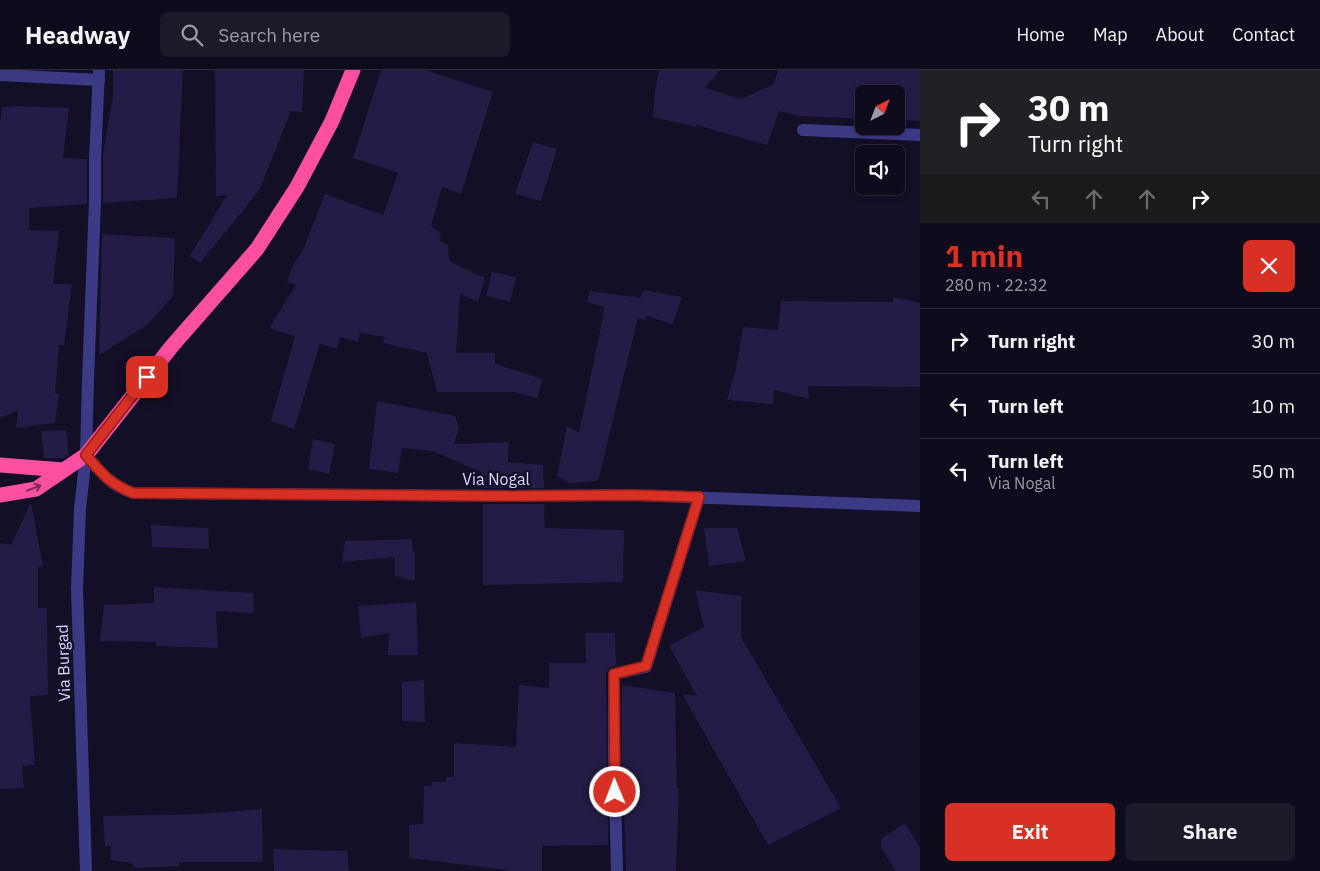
<!DOCTYPE html>
<meta charset="utf-8">
<style>
:root{--surface:#0e0b1c;--page:#1c1929;--text:#f1f3f6;--muted:#9b9ba3;--line:#2e2b3b;--accent:#d93025}
body{margin:0;font-family:"IBM Plex Sans",sans-serif;background:var(--page);color:var(--text);height:100vh;display:flex;flex-direction:column;font-size:19px;white-space:nowrap}
*{box-sizing:border-box;margin:0}
p{font-size:16px;color:var(--muted)}
.icon{flex:none;width:28px;height:28px;fill:none;stroke:currentColor;stroke-width:2;stroke-linecap:round;stroke-linejoin:round}
.map{position:relative;flex:1;overflow:hidden}
.sheet{display:flex;flex-direction:column;background:var(--surface);width:400px}
.sheet>*{flex:none}
.banner{background:#202124;color:#fff;overflow:hidden}
.needle{width:32px;rotate:42deg}
.tools{position:absolute;left:855px;top:15px;display:grid;gap:10px}
.tools a{display:grid;place-items:center;width:50px;height:50px;border-radius:8px;background:var(--surface);box-shadow:0 2px 8px #0003,0 0 0 1px var(--line);font-size:25px}
.pin{position:absolute;display:grid;place-items:center;width:42px;height:42px;color:#fff;margin:-21px;border-radius:10px;box-shadow:0 2px 8px #0006}
.me{position:absolute;width:55px;margin:-28px;rotate:359deg;stroke-linejoin:round;filter:drop-shadow(0 0 4px #0008)}
.turn{display:flex;align-items:center;gap:18px;height:105px;padding:0 25px;font-size:22px}
.turn .icon{width:65px;height:65px;stroke-width:2.5}
.turn b{display:block;font-size:35px;line-height:42px}
.lanes{display:flex;align-items:center;height:48px;padding:0 25px;background:#0003;justify-content:center;gap:25px;direction:ltr}
.lanes .off{opacity:.35}
.round{display:grid;place-items:center;flex:none;width:52px;height:52px;border-radius:8px;background:var(--page)}
.overview{display:flex;align-items:center;justify-content:space-between;height:85px;padding:0 25px}
h1{font-size:30px;font-weight:700;line-height:38px;color:var(--accent)}
.action{display:flex;gap:10px;margin-top:auto;padding:10px 25px}
.action a{flex:1;height:58px;border-radius:8px;background:var(--accent);color:#fff;font-size:20px;font-weight:700;line-height:58px;text-align:center}
.action a+a{background:var(--page);color:var(--text)}
ul{padding:0;list-style:none}
li{display:flex;align-items:center;gap:15px;height:65px;padding:0 25px;border-top:1px solid var(--line)}
li div{flex:1}
li b{display:block;font-size:19px}
li em{font-style:normal}
header{display:flex;align-items:center;gap:30px;box-sizing:border-box;height:70px;padding:0 25px;background:var(--surface);border-bottom:1px solid var(--line)}
header strong{font-size:24px}
nav{display:flex;gap:28px;margin-inline-start:auto;font-size:18px}
.search{width:350px;height:45px;background:var(--page);display:flex;align-items:center;gap:12px;box-sizing:border-box;padding:0 18px;border-radius:8px;color:var(--muted);font-size:19px}
main{display:flex;flex:1;min-height:0}
.map>svg:first-child{display:block}
</style>
<header>
<strong>Headway</strong>
<div class="search"><svg class="icon" aria-label="search" viewBox="0 0 24 24"><circle cx="10" cy="10" r="6"/><path d="M15 15l6 6"/></svg>Search here</div>
<nav><a>Home</a><a>Map</a><a>About</a><a>Contact</a></nav>
</header>
<main>
<div class="map">
<svg width="920" height="801" viewBox="0 0 920 801">
<rect width="100%" height="100%" fill="#130f26"/>
<g fill="#241b47">
<path d="M113,0H183L177,128L103,133V84L113,26Z"/>
<path d="M215,0H304L302,42L291,41L259,121L200,193L190,186L227,125L216,126Z"/>
<path d="M381,0H425L493,22L461,124L442,117L431,156L441,164L440,171L448,175L449,191L485,208L478,232L460,224L456,283H495V294L543,309L537,328L514,322H437L427,283L383,273L384,267L360,263L358,272L340,267L337,279L320,274L294,359L271,351L295,266L269,258L296,215L287,212L292,197L303,180L325,124L383,145L398,103L353,88Z"/>
<path d="M659,0H720L705,18L741,29L774,14L778,0H920V51L896,50V24H864V49L800,46L779,41L767,75L697,55L696,57L653,47L655,20Z"/>
<path d="M18,36L69,38L63,88L87,89V134L29,138V160L59,161L53,214H72L64,276L59,275L55,323L59,324L55,353L16,358L18,340L0,349V54L2,37Z"/>
<path d="M533,72L557,79L541,131L515,124Z"/>
<path d="M102,164L175,168L173,226L147,255L99,285Z"/>
<path d="M492,202L516,207L510,232L486,226Z"/>
<path d="M644,220L682,227L673,254L646,246L645,250L638,248L598,411L569,413L557,406L567,356L579,363L603,247L604,237L587,232L590,221L640,228Z"/>
<path d="M893,227L920,233V317L808,316L809,329L774,320L773,334L727,330L736,299L743,257L778,260L781,231L893,232Z"/>
<path d="M377,331L455,346L459,358L454,374L509,372L508,392L543,395L544,418H480L481,402L433,381L402,378L398,403L369,399Z"/>
<path d="M66,360L69,385L65,388H44L41,361Z"/>
<path d="M313,369L335,374L329,404L308,399Z"/>
<path d="M31,433L43,496L38,497V538H47L48,625L30,626L35,695L22,696L24,718L0,719V473L11,475Z"/>
<path d="M483,434H544L545,458L624,460L623,512L483,515Z"/>
<path d="M151,455L208,458L209,479L152,477Z"/>
<path d="M704,458H737L746,491L709,496Z"/>
<path d="M412,469L413,482H415V511L395,506V487L342,492L345,471Z"/>
<path d="M154,517L253,523L254,543L216,541L218,578L156,576V572L100,571L104,535L154,533Z"/>
<path d="M695,520L741,526V567L841,738L768,775L682,624L697,626L669,576L704,557Z"/>
<path d="M416,532L418,585H388L389,563L361,568L358,536Z"/>
<path d="M585,563H615L616,595L609,598L606,604L608,775L542,776V801H508V800L409,788V755L423,754L424,716H431L432,712H446V707H454V673L516,677L519,615L549,618V593H586Z"/>
<path d="M424,610L425,652L402,651V612Z"/>
<path d="M622,615L675,623L677,718H679L676,801H626L622,683Z"/>
<path d="M262,739L263,792H179V796L135,798L131,793L110,790L111,776H105L103,746L200,744Z"/>
<path d="M905,753L920,777V801H896L881,777V769Z"/>
<path d="M273,779L347,781L349,801H274Z"/>
</g>
<g fill="none" stroke-linecap="round" stroke-linejoin="round">
<g stroke="#3d3a85" stroke-width="12">
<path d="M0,5L99,10"/>
<path d="M803,60L920,65"/>
<path d="M86,385C102,404 109,414 133,423L508,426L632,425L920,436"/>
<path d="M86,801L77,518L80,439L86,385L88,310L95,131V90L99,0"/>
<path d="M617,801L614,683V604L646,597L699,427"/>
</g>
<g stroke="#ff4fa3" stroke-width="15">
<path d="M0,395L63,400"/>
<path d="M0,425L36,419L86,385L172,276L257,179L297,117L332,51L353,0"/>
</g>
</g>
<defs><path id="oneway-shaft" d="M-6 0H5M1.5-3L5.5 0L1.5 3" fill="none" stroke-width="1.6" stroke-linecap="round" stroke-linejoin="round" transform="scale(1.25)"/></defs>
<use stroke="#7d2c5e" href="#oneway-shaft" transform="translate(34 418) rotate(-21)"/>
<g fill="none" stroke-linecap="round" stroke-linejoin="round">
<defs>
<path id="route" d="M147,307L86,385C102,404 110,414 133,423L508,426L632,425L699,427L646,596L614,604L615,722"/>
</defs>
<use href="#route" stroke="#8d1f18" stroke-width="12"/>
<use href="#route" stroke="#d93025" stroke-width="9"/>
</g>
<g text-anchor="middle" stroke-width="5" stroke-linejoin="round" paint-order="stroke">
<g font-size="16" fill="#d9d4ff" stroke="#130f26">
<text x="496" y="415">Via Nogal</text>
<text transform="translate(63 593) rotate(-92)" y="6">Via Burgad</text>
</g>
</g>
</svg>
<div class="tools">
<a><svg class="needle" viewBox="-14 -14 28 28"><path d="M0-13l5 13h-10z" fill="#e53935"/><path d="M0 13l5-13h-10z" fill="#9b9ba3"/></svg></a>
<a><svg class="icon" aria-label="sound" viewBox="0 0 24 24"><path d="M4 9h4l5-4v14l-5-4H4zM17 9q2 3 0 6"/></svg></a>
</div>
<div class="pin" style="left:147px;top:307px;background:#d93025"><svg class="icon" aria-label="arrive" viewBox="0 0 24 24"><path d="M6 21V4h12l-3 4 3 4H6"/></svg></div>
<svg class="me" style="left:615px;top:722px" viewBox="-20 -20 40 40"><circle r="17" fill="#d93025" stroke="#fff" stroke-width="3"/><path d="M0-11L8 9 0 5-8 9z" fill="#fff"/></svg>
</div>
<section class="sheet">
<div class="banner">
<div class="turn"><svg class="icon" aria-label="right" viewBox="0 0 24 24"><path d="M7 20v-9h11M14 6l5 5-5 5"/></svg><div><b>30 m</b>Turn right</div></div>
<div class="lanes"><svg class="icon off" aria-label="left" viewBox="0 0 24 24"><path d="M17 20v-9H6M10 6l-5 5 5 5"/></svg><svg class="icon off" aria-label="ahead" viewBox="0 0 24 24"><path d="M12 20V5M6 11l6-6 6 6"/></svg><svg class="icon off" aria-label="ahead" viewBox="0 0 24 24"><path d="M12 20V5M6 11l6-6 6 6"/></svg><svg class="icon" aria-label="right" viewBox="0 0 24 24"><path d="M7 20v-9h11M14 6l5 5-5 5"/></svg></div>
</div>
<div class="overview"><div><h1>1 min</h1><p>280 m · 22:32</p></div><a class="round" style="background:#d93025;color:#fff"><svg class="icon" aria-label="close" viewBox="0 0 24 24"><path d="M6 6l12 12M18 6L6 18"/></svg></a></div>
<ul>
<li><svg class="icon" aria-label="right" viewBox="0 0 24 24"><path d="M7 20v-9h11M14 6l5 5-5 5"/></svg><div><b>Turn right</b></div><em>30 m</em></li>
<li><svg class="icon" aria-label="left" viewBox="0 0 24 24"><path d="M17 20v-9H6M10 6l-5 5 5 5"/></svg><div><b>Turn left</b></div><em>10 m</em></li>
<li><svg class="icon" aria-label="left" viewBox="0 0 24 24"><path d="M17 20v-9H6M10 6l-5 5 5 5"/></svg><div><b>Turn left</b><p>Via Nogal</p></div><em>50 m</em></li>
</ul>
<div class="action"><a>Exit</a><a>Share</a></div>
</section>
</main>
